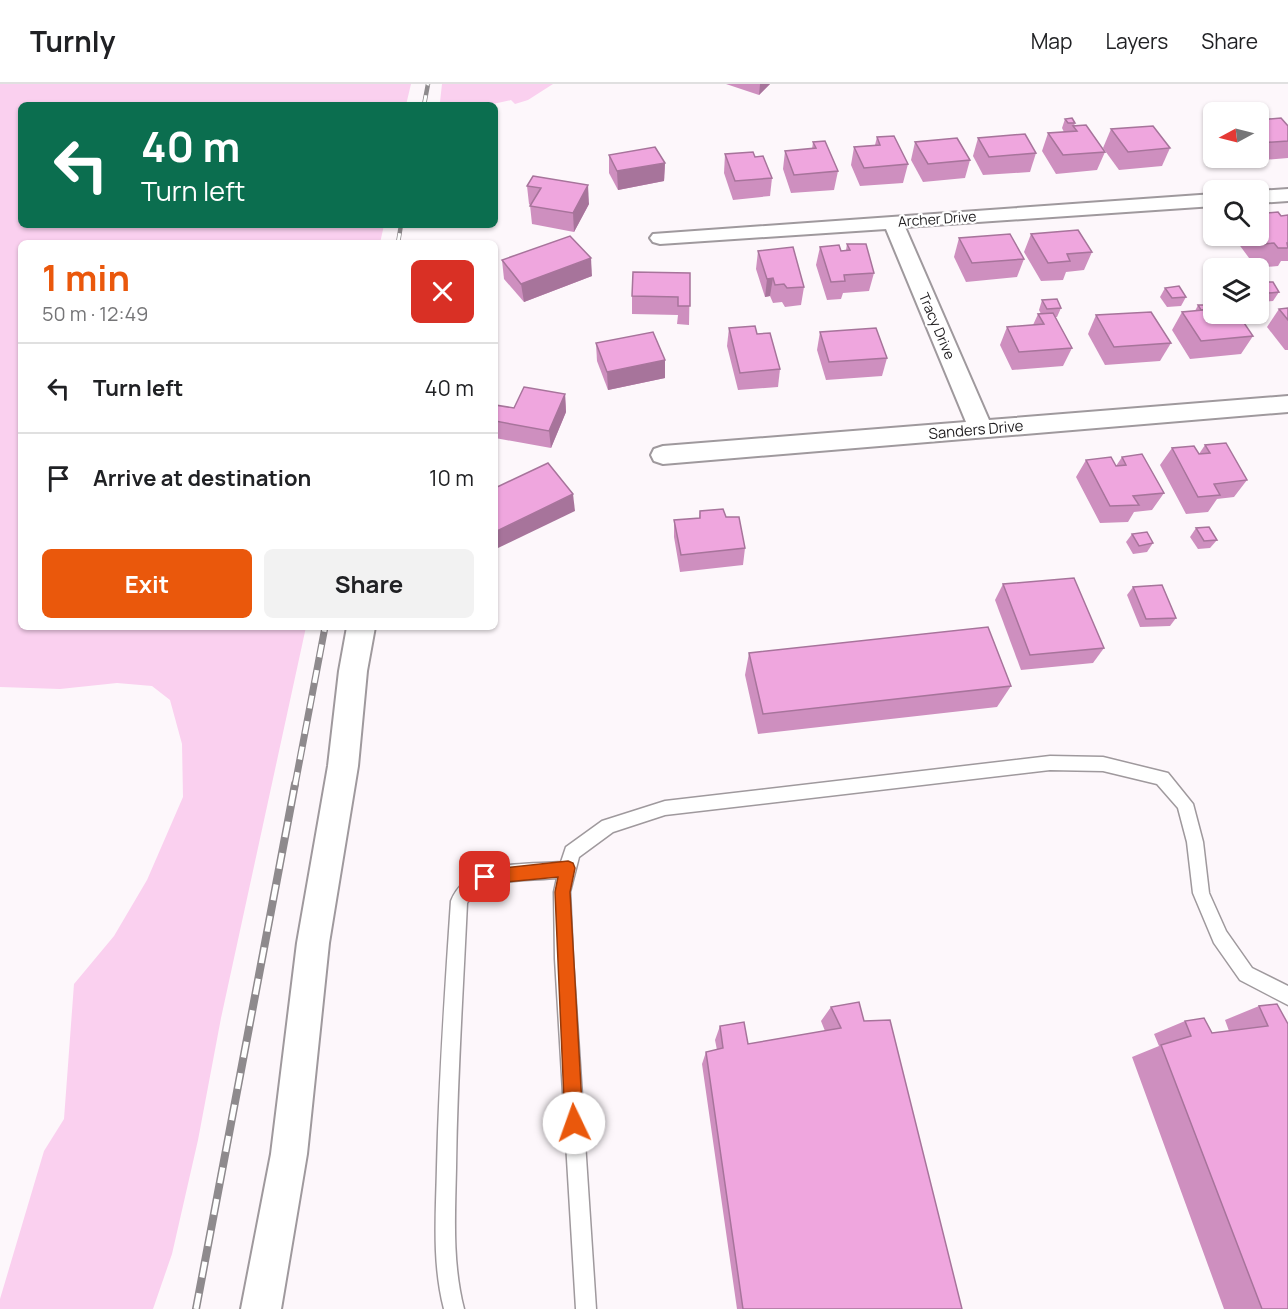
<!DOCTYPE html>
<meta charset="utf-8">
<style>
:root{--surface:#fff;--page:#f2f2f2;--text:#202124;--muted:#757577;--line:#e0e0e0;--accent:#ea580c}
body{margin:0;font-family:Manrope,sans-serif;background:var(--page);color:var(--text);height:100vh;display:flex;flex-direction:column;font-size:22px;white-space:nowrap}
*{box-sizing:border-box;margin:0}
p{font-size:20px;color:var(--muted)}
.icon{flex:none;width:33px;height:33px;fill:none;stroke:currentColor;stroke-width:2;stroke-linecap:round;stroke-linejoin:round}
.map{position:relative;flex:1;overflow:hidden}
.panel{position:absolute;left:18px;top:156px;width:480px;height:390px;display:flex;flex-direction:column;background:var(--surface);border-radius:9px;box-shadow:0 2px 4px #0004}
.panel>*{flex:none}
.guide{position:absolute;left:18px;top:18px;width:480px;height:126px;border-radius:9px;box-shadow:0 2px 4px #0004;background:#0b6e4f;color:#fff;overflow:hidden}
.needle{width:39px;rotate:263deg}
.tools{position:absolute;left:1203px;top:18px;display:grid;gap:12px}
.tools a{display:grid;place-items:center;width:66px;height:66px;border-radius:9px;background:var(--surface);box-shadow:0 2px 4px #0004;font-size:30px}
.pin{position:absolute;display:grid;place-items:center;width:51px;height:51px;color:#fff;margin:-26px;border-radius:12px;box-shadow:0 3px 9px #0006}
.me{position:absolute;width:66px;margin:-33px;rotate:357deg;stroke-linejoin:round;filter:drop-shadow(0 0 4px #0008)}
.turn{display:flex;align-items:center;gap:21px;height:126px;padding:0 24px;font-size:27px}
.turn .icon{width:78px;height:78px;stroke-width:2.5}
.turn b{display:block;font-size:42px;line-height:51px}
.round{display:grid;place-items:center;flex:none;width:63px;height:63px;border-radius:9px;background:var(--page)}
.overview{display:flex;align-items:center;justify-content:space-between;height:102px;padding:0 24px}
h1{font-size:36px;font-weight:700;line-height:45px;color:var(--accent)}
.action{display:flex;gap:12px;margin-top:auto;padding:12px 24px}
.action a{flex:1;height:69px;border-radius:9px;background:var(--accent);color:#fff;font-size:24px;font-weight:700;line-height:69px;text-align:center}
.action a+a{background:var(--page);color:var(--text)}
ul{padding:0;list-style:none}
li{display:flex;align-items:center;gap:18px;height:90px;padding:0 24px;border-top:2px solid var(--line)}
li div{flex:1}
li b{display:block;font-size:22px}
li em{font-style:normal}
header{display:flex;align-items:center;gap:36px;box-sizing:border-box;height:84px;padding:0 30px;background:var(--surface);border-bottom:2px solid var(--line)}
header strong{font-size:28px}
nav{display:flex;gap:33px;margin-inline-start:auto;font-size:21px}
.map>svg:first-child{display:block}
</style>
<header>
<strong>Turnly</strong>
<nav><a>Map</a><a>Layers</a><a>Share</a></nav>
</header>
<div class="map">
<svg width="1288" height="1225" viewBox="0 0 1288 1225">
<rect width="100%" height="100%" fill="#fdf7fb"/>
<g fill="#fad0ef">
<path d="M0,0H411L406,21H21V141H384L380,159H21V543H306L221,934L198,1056L172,1170L153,1225H0V1215L44,1067L64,1035L74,900L114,852L147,796L183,713L182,660L170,616L152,602L117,599L60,605L0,603Z"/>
<path d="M442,0H553L528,16L515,20L511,16C488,22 462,25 440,18Z"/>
</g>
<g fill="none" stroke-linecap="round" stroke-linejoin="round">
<defs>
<path id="service" d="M1050,672L1103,673L1168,689L1193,720L1203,758L1209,809L1226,847L1252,884L1288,902V921L1240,896L1214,859L1193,809L1187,758L1178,724L1157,700L1103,687L1050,686L665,731L613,748L579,773L570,808L573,875L596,1225H576L555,875L554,808L557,794C528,797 485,792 467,819C463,907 457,996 456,1084C455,1131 452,1179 464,1225H444C432,1179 436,1131 437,1083C439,994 445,906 451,817C468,775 523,781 561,778L566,763L602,737L665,717Z"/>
<g id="minor">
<path d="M1288,105V117L1258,119V107Z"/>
<path d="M1214,110V122L905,143L989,336L1288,312V328L663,380L654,377L651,371L654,365L663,362L966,338L886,145L660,160L653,158L650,154L653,150Z"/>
<path d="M347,543H375L367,587L358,682L329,859L307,1070L281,1225H241L271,1070L297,859L328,682L339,587Z"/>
</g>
</defs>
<use href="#service" stroke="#9f999d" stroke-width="3"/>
<use href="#minor" stroke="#9f999d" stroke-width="4"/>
<use href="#service" fill="#fff" fill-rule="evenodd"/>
<use href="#minor" fill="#fff" fill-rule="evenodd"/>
<defs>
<g id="rail-far2">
<path d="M424,21L428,0"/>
<path d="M398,159L401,141"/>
</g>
<path id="rail-far1" d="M295,701L325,543"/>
<path id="rail" d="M196,1225L295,700"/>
</defs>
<use href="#rail-far2" stroke="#8e8a8d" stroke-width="4.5"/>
<use href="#rail-far1" stroke="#8e8a8d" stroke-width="7"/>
<use href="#rail" stroke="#8e8a8d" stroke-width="8"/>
<use href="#rail-far2" stroke="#fff" stroke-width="3" stroke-dasharray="10" stroke-linecap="butt"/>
<use href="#rail-far1" stroke="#fff" stroke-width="4.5" stroke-dasharray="13" stroke-linecap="butt"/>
<use href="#rail" stroke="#fff" stroke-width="5" stroke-dasharray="16" stroke-linecap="butt"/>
</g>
<g fill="#ce8fbf">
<path d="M726,0H770L759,11Z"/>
<path d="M1065,35L1075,39L1074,42L1105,68L1097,86L1056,90L1042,67L1048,49L1064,48L1062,44Z"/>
<path d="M1258,36L1288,42V74L1249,77L1246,74H1258Z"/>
<path d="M1111,45L1170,64L1162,82L1119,86L1103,64Z"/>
<path d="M877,53L908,80L903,99L860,102L851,81L854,63L875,61Z"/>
<path d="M978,54L1036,69L1030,88L983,91L973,72Z"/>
<path d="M813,58L838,87L834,106L791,109L783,85L785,67L812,65Z"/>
<path d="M915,58L970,76L965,94L923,98L911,76Z"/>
<path d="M725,70L755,73L772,94L770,112L733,116L724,89Z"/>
<path d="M609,71L665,79L664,97L618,106L609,89Z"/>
<path d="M533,92L589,120L574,148L532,140L530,121L529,120L527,102Z"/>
<path d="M1258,130L1281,132L1288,131V177H1281L1278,182L1266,183L1262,178H1252L1235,155L1237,152H1258Z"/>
<path d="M1031,150L1092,168L1084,186L1066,188L1063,196L1041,197L1024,168Z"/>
<path d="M959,154L1024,175L1017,193L966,198L954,173Z"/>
<path d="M847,160L874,189L869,207L843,209L841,215L827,216L816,181L820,163L841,167L846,166Z"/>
<path d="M758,167L804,203L801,221L785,223L782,218L773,219L770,212L765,213L756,185Z"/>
<path d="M502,176L592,192L524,218L504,195Z"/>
<path d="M690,189L689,241L677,240L678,231L632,230V212Z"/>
<path d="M1262,198L1279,208L1273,217L1263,218L1258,211V204Z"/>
<path d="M1165,204L1186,213L1181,222L1167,223L1160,213Z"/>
<path d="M1042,216L1061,224L1057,233H1055L1072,264L1063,282L1012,286L1000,261L1007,243L1033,241L1038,230H1041L1039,226Z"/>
<path d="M1198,221L1253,252L1241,270L1190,275L1172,246L1182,228L1195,227Z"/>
<path d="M1288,224V266H1285L1267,243L1279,225Z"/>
<path d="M1096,231L1171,259L1160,277L1105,281L1088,250Z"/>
<path d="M729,244L757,250L780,285L778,303L738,306L727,262Z"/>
<path d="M820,248L887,274L882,292L826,296L817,266Z"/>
<path d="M596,259L665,276V294L608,306L597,277Z"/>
<path d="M565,310L566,328L551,364L495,354V321L514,324Z"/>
<path d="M1205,361L1247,396L1234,413L1217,415L1208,428L1186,430L1160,381L1172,364L1199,370Z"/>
<path d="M1122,373L1164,409L1152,426L1134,428L1128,438L1100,439L1076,393L1086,376L1116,382Z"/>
<path d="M700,427L726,433L745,464L743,481L680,488L674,453V436L699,434Z"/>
<path d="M1196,444L1217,456L1210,464L1198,465L1190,453Z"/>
<path d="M1132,450L1153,459L1147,468L1133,470L1126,458Z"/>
<path d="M1003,500L1104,564L1093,579L1021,586L995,516Z"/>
<path d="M1133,503L1176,534L1170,542L1140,543L1127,511Z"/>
<path d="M749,569L1011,602L997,623L758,650L745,591Z"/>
<path d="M1259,922L1288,940V1225H1224L1132,973L1159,962L1154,950L1185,937L1212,949L1229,947L1225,936Z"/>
<path d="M831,923L864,937L962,1225H737L702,980L706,968L717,966L715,956L720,942L748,960L825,947L821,937Z"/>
</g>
<g fill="#a7749b">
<path d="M760,0H770L759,11Z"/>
<path d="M665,79L664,97L618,106L617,87Z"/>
<path d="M588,101L589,120L574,148L573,129Z"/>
<path d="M591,174L592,192L524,218L521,200Z"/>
<path d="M773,194L770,212L765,213L767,195Z"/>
<path d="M665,276V294L608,306L607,288Z"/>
<path d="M565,310L566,328L551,364L549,347Z"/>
<path d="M573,410L575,427L496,465L495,458V448Z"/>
</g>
<g fill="#efa6de" stroke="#a7749b" stroke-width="1.5">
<path d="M1072,34L1075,39H1068L1065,35Z"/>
<path d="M1281,34L1288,42V57L1259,59L1258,36Z"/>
<path d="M1086,41L1105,68L1063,71L1048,49L1077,47L1073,42Z"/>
<path d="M1153,42L1170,64L1128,68L1111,45Z"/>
<path d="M1025,50L1036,69L989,73L978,54Z"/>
<path d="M894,52L908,80L864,84L854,63L880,61L877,53Z"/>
<path d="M957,54L970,76L928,80L915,58Z"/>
<path d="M825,57L838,87L794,91L785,67L816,64L813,58Z"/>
<path d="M655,63L665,79L617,87L609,71Z"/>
<path d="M753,68L755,73L763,72L772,94L735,97L725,70Z"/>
<path d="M533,92L588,101L573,129L530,122L541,104L527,102Z"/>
<path d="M1278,128L1281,132L1288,131V159H1287L1288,164H1278L1274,159L1263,160L1256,152H1258V135H1262L1258,130Z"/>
<path d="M1078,146L1092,168L1067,170L1070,177L1048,179L1031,150Z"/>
<path d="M1010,150L1024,175L972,179L959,154Z"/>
<path d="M570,152L591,174L521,200L502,176Z"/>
<path d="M847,160H866L874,189L844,191L845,197L831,198L820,163L839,161L841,167L850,166Z"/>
<path d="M793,163L804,203L787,204L784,200L775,201L773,194L767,195L758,167Z"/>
<path d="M633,188L690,189V222H678V213L632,212Z"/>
<path d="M1262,198H1273L1279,208L1269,209Z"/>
<path d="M1179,202L1186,213L1172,214L1165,204Z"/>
<path d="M1057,215L1061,224L1047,225L1042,216Z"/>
<path d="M1198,221H1214V225L1201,226Z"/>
<path d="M1288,224V236L1279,225Z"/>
<path d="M1214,225V230H1238L1253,252L1201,257L1182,228Z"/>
<path d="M1151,228L1171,259L1114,263L1096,231Z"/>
<path d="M1053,229L1072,264L1019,268L1007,243L1044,240L1038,230Z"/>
<path d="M755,242L757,250L770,249L780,285L740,289L729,244Z"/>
<path d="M876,244L887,274L829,278L820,248Z"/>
<path d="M653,248L665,276L607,288L596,259Z"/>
<path d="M524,303L565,310L549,347L495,337V321L514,324Z"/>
<path d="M1226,359L1247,396L1214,400L1220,411L1198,413L1172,364L1194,362L1199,370L1210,369L1205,361Z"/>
<path d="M1142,370L1164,409L1133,412L1139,421L1110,422L1086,376L1111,373L1116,382L1126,381L1122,373Z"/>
<path d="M548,379L573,410L495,448V404Z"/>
<path d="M723,425L726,433H739L745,464L681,471L674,436L700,434V427Z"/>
<path d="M1209,443L1217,456L1204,457L1196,444Z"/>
<path d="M1147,448L1153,459L1139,462L1132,450Z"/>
<path d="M1074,494L1104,564L1030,571L1003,500Z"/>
<path d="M1162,501L1176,534L1146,535L1133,503Z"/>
<path d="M988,543L1011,602L763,630L749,569Z"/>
<path d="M859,918L864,937L890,936L962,1225H743L706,968L723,964L720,942L744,938L748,960L841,944L831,923Z"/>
<path d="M1277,920L1288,940V1225H1262L1161,961L1191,952L1185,937L1204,934L1212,949L1268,942L1259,922Z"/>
</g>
<path fill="#ea580c" stroke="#983908" stroke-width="1.5" d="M568,777L573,779L575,784L570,808L583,1039L580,1045L574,1047L568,1045L565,1039L555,808L558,793L485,800L480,798L478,793L480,788L485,786Z"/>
<g text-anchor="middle" stroke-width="4.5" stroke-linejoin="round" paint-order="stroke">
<g font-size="14" fill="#201e20" stroke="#fff">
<text transform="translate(937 135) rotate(-4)" y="5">Archer Drive</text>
<text transform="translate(937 242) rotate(67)" y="5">Tracy Drive</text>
</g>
<g font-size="15" fill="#201e20" stroke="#fff">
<text transform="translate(976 346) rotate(-5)" y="5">Sanders Drive</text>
</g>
</g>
</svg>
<div class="tools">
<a><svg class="needle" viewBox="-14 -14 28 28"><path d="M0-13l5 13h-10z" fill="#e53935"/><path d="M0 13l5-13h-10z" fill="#757577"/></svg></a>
<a><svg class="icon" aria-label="search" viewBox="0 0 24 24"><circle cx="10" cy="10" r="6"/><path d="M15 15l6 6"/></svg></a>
<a><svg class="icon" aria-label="layers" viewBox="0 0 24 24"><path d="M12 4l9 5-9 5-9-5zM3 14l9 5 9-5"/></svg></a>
</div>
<div class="pin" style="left:485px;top:793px;background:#d93025"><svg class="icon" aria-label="arrive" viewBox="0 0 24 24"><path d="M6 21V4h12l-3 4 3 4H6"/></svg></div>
<svg class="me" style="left:574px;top:1039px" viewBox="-20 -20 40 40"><circle r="19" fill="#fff"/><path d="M0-13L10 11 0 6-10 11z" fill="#ea580c"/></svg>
<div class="guide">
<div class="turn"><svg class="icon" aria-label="left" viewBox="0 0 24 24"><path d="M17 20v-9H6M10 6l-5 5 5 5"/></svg><div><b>40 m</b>Turn left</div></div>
</div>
<section class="panel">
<div class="overview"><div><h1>1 min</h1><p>50 m · 12:49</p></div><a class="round" style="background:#d93025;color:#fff"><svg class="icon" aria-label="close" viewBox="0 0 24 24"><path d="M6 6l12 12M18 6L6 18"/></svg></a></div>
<ul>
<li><svg class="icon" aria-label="left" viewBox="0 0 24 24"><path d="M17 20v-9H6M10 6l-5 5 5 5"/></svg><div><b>Turn left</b></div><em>40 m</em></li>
<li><svg class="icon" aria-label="arrive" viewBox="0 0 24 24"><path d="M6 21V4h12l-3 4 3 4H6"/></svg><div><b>Arrive at destination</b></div><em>10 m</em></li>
</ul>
<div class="action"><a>Exit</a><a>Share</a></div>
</section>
</div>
